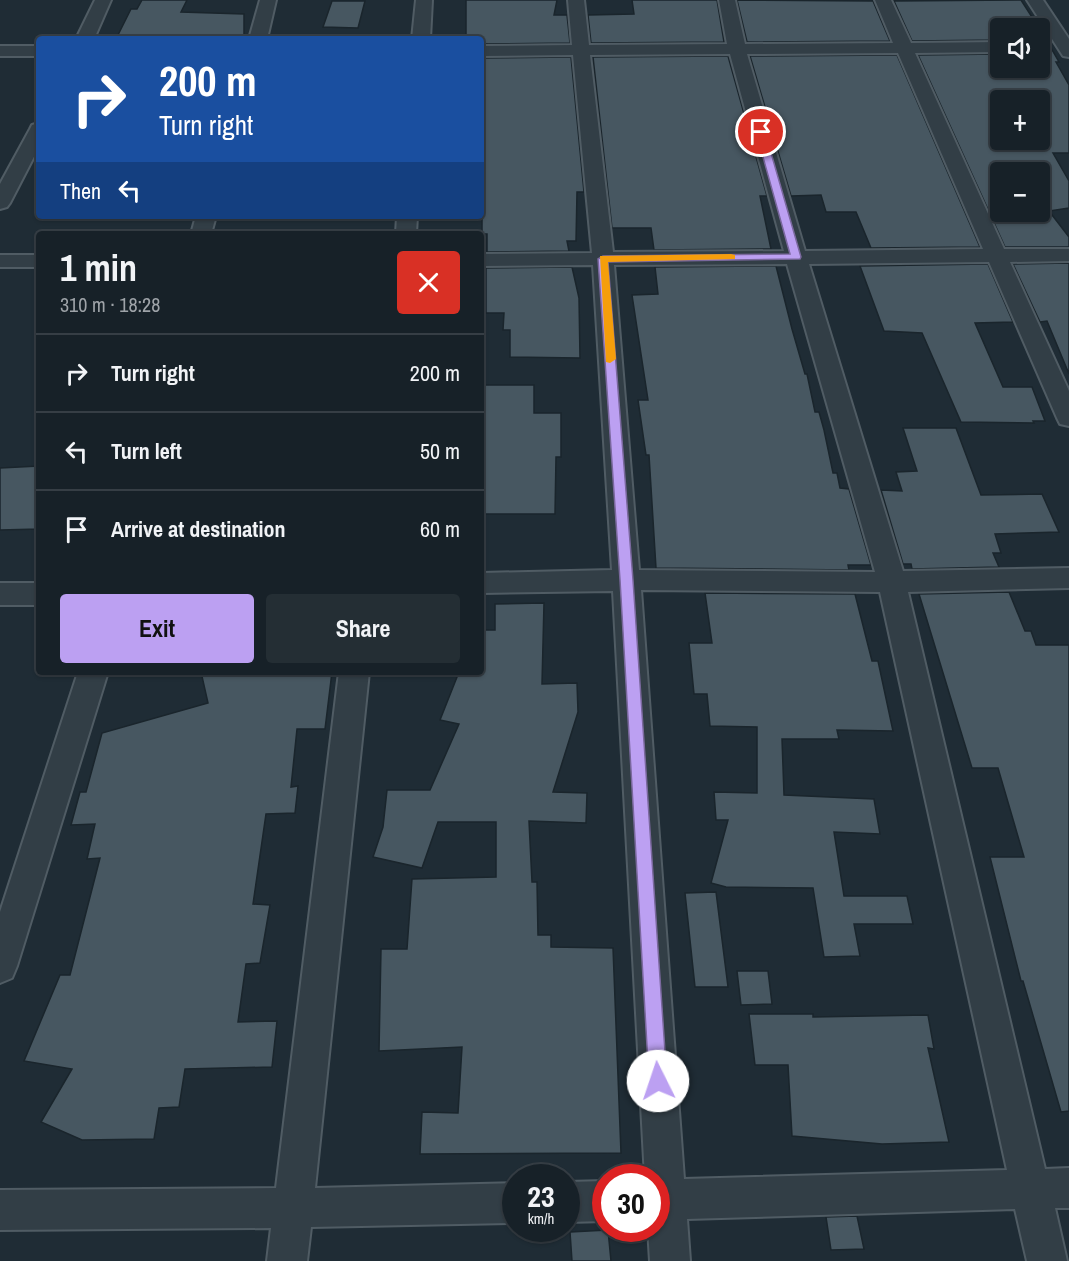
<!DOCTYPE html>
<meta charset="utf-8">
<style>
:root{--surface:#172128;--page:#242e34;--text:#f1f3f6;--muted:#9ea3a8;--line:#363e45;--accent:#bca0f2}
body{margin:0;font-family:"Archivo Narrow",sans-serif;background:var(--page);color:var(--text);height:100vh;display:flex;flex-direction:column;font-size:22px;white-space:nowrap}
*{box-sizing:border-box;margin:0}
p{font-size:20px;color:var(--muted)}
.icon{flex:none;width:33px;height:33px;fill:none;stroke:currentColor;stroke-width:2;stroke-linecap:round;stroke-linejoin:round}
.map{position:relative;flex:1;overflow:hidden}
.panel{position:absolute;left:36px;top:231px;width:448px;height:444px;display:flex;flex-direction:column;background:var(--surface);border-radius:6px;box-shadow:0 2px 4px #0004,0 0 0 2px var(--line)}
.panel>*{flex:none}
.guide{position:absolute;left:36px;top:36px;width:448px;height:183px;border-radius:6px;box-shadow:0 2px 4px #0004,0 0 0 2px var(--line);background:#1a4fa0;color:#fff;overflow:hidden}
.buttons{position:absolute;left:990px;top:18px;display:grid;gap:12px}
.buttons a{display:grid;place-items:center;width:60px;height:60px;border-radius:6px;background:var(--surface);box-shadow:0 2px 4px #0004,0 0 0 2px var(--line);font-size:30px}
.speed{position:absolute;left:502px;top:1164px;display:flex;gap:12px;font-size:30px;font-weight:700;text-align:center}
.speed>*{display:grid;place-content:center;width:78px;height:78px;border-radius:50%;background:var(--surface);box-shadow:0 2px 4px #0004,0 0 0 2px var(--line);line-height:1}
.speed small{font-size:15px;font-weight:400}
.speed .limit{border:9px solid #d22;background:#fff;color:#111}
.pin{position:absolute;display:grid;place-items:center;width:51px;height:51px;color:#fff;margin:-26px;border:3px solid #fff;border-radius:50%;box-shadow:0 2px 6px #0007}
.me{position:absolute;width:66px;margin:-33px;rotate:356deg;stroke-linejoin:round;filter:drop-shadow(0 0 4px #0008)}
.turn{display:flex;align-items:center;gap:21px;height:126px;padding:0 24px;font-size:27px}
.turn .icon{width:78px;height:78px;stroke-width:2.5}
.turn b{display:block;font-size:42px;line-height:51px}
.then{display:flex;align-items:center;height:57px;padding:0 24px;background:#0003;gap:12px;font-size:22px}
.round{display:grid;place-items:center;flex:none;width:63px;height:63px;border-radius:6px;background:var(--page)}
.overview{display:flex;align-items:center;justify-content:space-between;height:102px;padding:0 24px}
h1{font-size:36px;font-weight:700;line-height:45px}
.action{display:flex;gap:12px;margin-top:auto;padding:12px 24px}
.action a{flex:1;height:69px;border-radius:6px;background:var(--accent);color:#111;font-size:24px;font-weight:700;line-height:69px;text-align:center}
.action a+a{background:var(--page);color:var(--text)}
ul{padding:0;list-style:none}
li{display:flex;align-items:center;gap:18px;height:78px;padding:0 24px;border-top:2px solid var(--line)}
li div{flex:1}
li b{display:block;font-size:22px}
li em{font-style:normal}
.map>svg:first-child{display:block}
</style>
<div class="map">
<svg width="1069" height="1261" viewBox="0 0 1069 1261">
<rect width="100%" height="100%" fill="#1f2c35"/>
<g fill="#475761" stroke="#1a252c" stroke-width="1.5" fill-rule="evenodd">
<path d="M142,0H187L181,12L244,14V39H116L131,9H137Z"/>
<path d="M466,0H557L554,15H567L570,43L482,44V39H466Z"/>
<path d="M632,0H717L724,42L591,43L588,15L634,14Z"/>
<path d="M737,0L873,1L890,41L747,42Z"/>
<path d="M1021,0L1039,28H1000V40L912,41L894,1Z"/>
<path d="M332,1H365L358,28L323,27Z"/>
<path d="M1040,29L1059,62H1056L1069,85V153H1053L1069,181V208L1049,211L1069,237V247H1005L918,55L1000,54V68H1040ZM1000,100H1040V140H1000ZM1000,172H1040V212H1000Z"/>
<path d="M897,55L980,247L871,248L856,212H826L821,195L791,196L750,56Z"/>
<path d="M728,56L767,196H760L771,249L654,250L651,228H612L593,57Z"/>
<path d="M571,57L584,192H577L576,241H567L569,251L487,252V234H482V58Z"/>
<path d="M1069,263V374L1047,321L1040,322L1013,264Z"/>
<path d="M988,264L1013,322L975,323L1003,387H1032L1045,421H1033L1034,423L961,422L922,333L884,331L860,266Z"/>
<path d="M776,266L792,329L805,374H807L815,412H819L824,430L833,473H837L840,488L849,489L871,565H848L849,570L656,568L649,455H646L638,400H648L632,295L658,294L655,267Z"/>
<path d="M572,267L579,298L580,358L510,357V330H503L504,313H486V268Z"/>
<path d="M483,385H534V413H561V457H556L555,514H482Z"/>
<path d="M903,428H956L981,495L1042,494L1059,532L995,534L1001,553H993L999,567L912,569L911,564H903L881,490L902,491L896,472L917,471Z"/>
<path d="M39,466V529L0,530V468Z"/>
<path d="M1009,592L1025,631H1031L1036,645H1069V1111L1061,1112L1023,981H1021L990,857H1024L998,768H972L919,594Z"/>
<path d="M705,593L855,594L872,661H878L893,731L837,730L839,739H782L784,795L874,799L880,834L834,832L844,896H907L913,924H854L860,956L824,957L813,888L726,887L711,883L728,820H716L714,792L757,793V727L710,726L707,694H694L689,643H712Z"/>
<path d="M544,603L542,684L577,683L578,712L553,792L587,793L586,823L529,821L532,882H537L538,935H551V947L613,948L621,1153L420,1154L422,1112L458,1113L462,1047L379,1051L381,949H407L412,879L496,877V822H438L422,868L373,857L383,827L387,790H430L459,724L440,720L459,672H482V630H495V604Z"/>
<path d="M201,672H332L325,729H297L291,787L298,786L295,813L266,814L253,904L270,905L260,963L246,964L238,1022L277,1021L272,1067L185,1069L179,1107L159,1108L154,1139L82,1140L41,1122L72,1069L24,1061L60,975H70L100,858L87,859L95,824L71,825L80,792H86L102,733L208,703Z"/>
<path d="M716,892L728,987H695L685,893Z"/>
<path d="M737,971H768L772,1004L741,1005Z"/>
<path d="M749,1014H813V1017L928,1015L934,1049L928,1048L949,1142L882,1144L792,1136L788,1065H755Z"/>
<path d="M857,1216L864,1249L831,1250L826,1217Z"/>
<path d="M608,1230L611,1261H572L570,1232Z"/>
</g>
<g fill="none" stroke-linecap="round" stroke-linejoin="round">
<defs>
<g id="street">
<path d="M95,0H111L94,39H76Z"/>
<path d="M260,0H276L267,39H249Z"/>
<path d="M416,0H432L430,39H412Z"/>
<path d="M568,0H584L589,45L727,44L719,0H735L745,44L893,43L875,0H891L911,43L1000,42V52L915,53L1004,249H1069V261L1010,262L1069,391V426L1060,424L1057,418L989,262L809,264L903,571L1069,568V588L908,592L1045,1169L1069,1168V1208H1055L1067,1261H1027L1015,1209L687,1219L690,1261H650L648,1228H657V1178H645L613,591L482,593V573L612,570L593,265L482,266V254L592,253L573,55L482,56V46L572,45ZM898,53L983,249L805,251L747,54ZM730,54L784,251L613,252L590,55ZM787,264L875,572L639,570L614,265ZM641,590L880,592L1007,1170L684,1179Z"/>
<path d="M1027,0H1043L1069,39V57L1063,56Z"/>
<rect x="0" y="46" width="39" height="10"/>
<path d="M39,123V147L10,203L7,207L0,209V184L30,129L32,125Z"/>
<path d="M196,216H216L211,234H191Z"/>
<path d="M397,216H417L416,234H396Z"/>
<rect x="0" y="255" width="39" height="12"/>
<rect x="0" y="583" width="39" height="22"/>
<path d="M78,672H108L17,966L12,978L0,983V912Z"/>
<path d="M339,672H369L315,1188L516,1183V1223L311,1227L307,1261H267L271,1228L0,1230V1190L276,1188Z"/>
<path d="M606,1181V1221L567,1222V1182Z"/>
</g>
</defs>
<use href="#street" stroke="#505c64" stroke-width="4"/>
<use href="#street" fill="#323e46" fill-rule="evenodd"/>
</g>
<path fill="#bca0f2" stroke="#7a689d" stroke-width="1.5" d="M761,129L765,132L801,257L800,259L608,262L633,580L667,1081L664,1087L658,1090L651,1087L649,1081L620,580L598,259L603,256L790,254L756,132Z"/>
<path fill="#f59e0b" d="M731,254L735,255V259L608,262L616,359L610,363L606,362L600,256Z"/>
</svg>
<div class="buttons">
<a><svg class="icon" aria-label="sound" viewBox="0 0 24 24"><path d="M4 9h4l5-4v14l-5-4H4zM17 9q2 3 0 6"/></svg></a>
<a>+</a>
<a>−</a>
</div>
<div class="speed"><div>23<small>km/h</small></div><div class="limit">30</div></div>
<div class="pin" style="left:761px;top:132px;background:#d93025"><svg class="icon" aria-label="arrive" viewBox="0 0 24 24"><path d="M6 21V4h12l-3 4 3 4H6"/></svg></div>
<svg class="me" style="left:658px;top:1081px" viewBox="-20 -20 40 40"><circle r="19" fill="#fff"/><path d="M0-13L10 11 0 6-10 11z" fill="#bca0f2"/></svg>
<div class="guide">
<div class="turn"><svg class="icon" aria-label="right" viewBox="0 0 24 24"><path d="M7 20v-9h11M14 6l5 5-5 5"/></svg><div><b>200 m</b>Turn right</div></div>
<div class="then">Then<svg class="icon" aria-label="left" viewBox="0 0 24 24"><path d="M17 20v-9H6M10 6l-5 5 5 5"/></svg></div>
</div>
<section class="panel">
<div class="overview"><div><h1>1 min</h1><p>310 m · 18:28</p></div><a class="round" style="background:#d93025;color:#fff"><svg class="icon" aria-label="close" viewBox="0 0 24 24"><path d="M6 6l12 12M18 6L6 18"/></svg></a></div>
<ul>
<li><svg class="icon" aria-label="right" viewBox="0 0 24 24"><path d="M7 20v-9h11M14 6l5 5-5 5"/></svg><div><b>Turn right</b></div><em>200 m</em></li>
<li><svg class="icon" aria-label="left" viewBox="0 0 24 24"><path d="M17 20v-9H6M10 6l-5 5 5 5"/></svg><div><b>Turn left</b></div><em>50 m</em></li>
<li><svg class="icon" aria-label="arrive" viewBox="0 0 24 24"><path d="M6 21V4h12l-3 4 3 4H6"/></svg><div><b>Arrive at destination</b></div><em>60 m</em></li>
</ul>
<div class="action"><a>Exit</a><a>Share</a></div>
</section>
</div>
